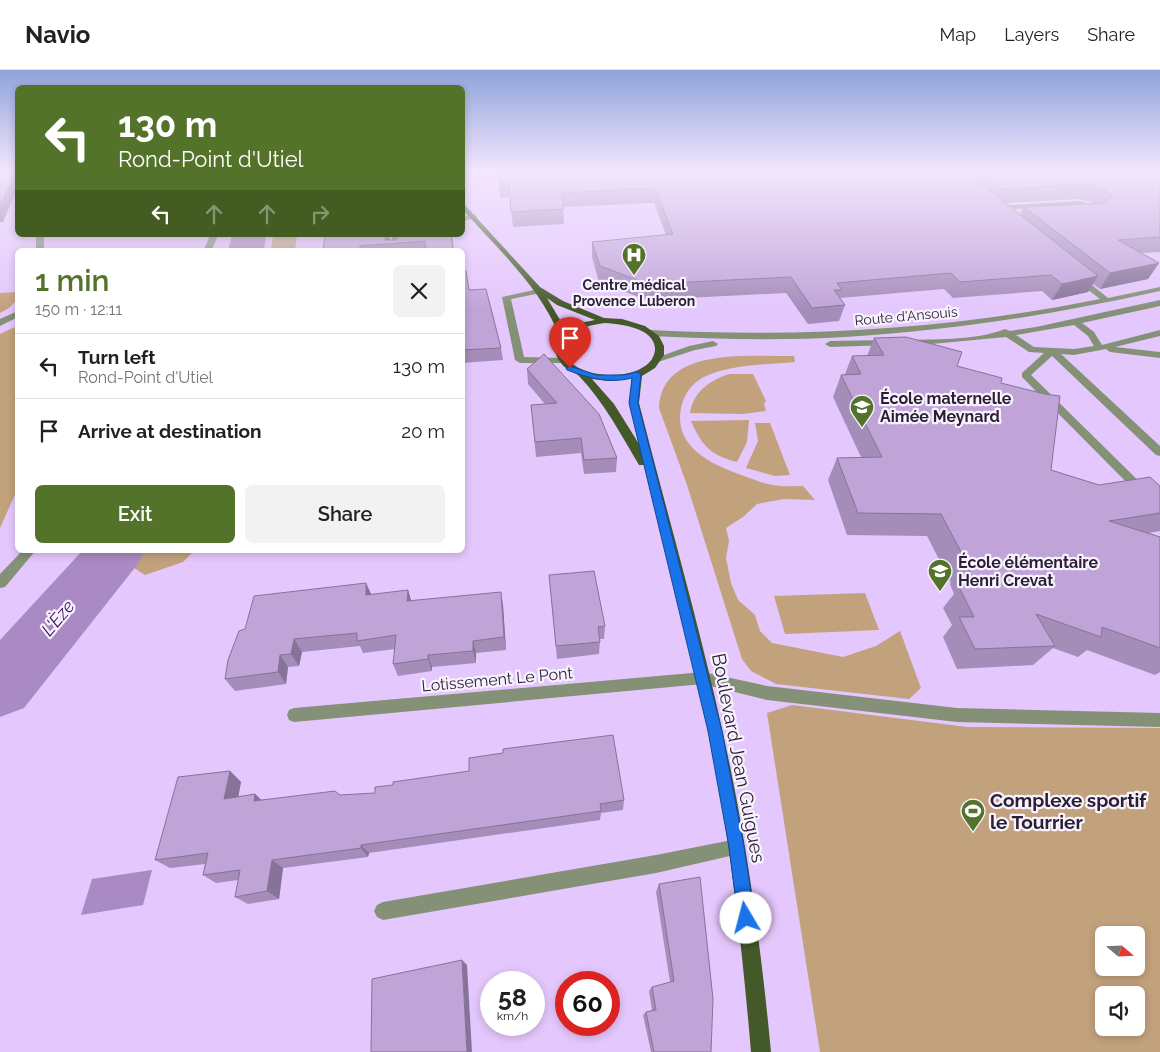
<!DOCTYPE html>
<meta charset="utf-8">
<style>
:root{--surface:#fff;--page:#f2f2f2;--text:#202124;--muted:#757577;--line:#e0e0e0;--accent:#53732a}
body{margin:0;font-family:Raleway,sans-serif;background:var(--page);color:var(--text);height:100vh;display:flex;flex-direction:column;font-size:19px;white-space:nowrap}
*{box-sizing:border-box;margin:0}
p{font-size:16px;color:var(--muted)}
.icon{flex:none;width:28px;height:28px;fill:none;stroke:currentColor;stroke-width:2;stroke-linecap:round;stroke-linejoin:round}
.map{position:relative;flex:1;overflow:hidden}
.details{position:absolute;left:15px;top:178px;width:450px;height:305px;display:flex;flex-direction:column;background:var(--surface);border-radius:8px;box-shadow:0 2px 8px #0003}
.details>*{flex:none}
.banner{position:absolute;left:15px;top:15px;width:450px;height:152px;border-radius:8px;box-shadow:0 2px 8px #0003;background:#53732a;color:#fff;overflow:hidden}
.needle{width:32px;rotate:109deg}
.tools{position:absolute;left:1095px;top:856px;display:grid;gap:10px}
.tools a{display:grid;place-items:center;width:50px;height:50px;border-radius:8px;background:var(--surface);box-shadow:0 2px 8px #0003;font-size:25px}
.speed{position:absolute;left:480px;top:901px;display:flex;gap:10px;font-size:25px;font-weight:700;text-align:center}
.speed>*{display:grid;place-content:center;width:65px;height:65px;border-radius:50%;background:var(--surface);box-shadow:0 2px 8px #0003;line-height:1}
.speed small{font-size:12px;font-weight:400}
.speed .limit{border:8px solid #d22;background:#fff;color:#111}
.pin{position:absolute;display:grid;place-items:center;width:42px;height:42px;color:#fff;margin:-51px -21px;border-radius:50% 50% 50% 0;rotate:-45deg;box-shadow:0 0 5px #0007}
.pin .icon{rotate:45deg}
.me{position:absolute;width:55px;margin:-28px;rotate:352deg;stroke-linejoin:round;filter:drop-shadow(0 0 4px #0008)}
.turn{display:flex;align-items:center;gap:18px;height:105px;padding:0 20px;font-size:22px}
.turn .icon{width:65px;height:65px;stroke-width:2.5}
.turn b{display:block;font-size:35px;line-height:42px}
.lanes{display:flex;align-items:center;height:48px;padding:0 20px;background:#0003;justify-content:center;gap:25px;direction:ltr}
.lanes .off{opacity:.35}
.round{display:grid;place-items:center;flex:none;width:52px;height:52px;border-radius:8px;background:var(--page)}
.headline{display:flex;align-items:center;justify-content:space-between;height:85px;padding:0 20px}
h1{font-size:30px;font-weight:600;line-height:38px;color:var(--accent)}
.button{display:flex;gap:10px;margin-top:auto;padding:10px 20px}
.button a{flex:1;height:58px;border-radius:8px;background:var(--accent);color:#fff;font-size:20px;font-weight:600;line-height:58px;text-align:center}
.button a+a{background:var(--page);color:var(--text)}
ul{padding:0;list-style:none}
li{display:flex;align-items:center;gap:15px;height:65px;padding:0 20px;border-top:1px solid var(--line)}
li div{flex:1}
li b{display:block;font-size:19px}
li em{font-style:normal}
header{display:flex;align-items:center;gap:30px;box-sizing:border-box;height:70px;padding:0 25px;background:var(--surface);border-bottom:1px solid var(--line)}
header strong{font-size:24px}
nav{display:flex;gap:28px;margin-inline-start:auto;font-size:18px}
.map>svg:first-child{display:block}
</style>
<header>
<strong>Navio</strong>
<nav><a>Map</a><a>Layers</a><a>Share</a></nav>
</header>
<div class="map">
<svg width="1160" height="982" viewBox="0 0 1160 982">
<rect width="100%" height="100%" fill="#e4c7fc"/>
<g fill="#c2a17d" fill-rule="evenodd">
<path d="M273,165H297L295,180H271Z"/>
<path d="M17,222V230L9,238L0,243V223Z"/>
<path d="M17,256V420L0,458V264Z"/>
<path d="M794,286L795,292C765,295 729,294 702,308C690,315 684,325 681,338C673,378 713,395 744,406C753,409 763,414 773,415C783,417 794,416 803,416L815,430L784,429L757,434L743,447L726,458L729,471L726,488L731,513L738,530L755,545L760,561L772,573L843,587L876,576L900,561L921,618L909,629L776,614L751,601L742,589L687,415L659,338C662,276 749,287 794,286Z"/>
<path d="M729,304H753L766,331L764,334L766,341L743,344L690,343C694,321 709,311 729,304Z"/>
<path d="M749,350L747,372L737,392C710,385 702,376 691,351Z"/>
<path d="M755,353H770L790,405L775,406L746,398L758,371Z"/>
<path d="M137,480H195L183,492L145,505L125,492Z"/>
<path d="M865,523L879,560L785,564L774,526Z"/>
<path d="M792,635L967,657L1160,658V982H820L767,643ZM1104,865H1136V898H1104ZM1104,925H1136V958H1104Z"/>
</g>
<path fill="#aa8ac4" d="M152,800L143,835L81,845L92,809Z"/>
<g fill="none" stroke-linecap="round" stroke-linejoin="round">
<g fill="#aa8ac4" fill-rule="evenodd">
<path d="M232,165H266L264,180H228Z"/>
<path d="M83,480H145L137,495L24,638L0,647V570Z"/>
</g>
<g fill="#849177" fill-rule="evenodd">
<path d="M1079,131L1095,135L1100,142L1094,143L1091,138L1079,135L995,140L992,138L995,136Z"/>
<path d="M473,144L477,146L476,148L462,151V147Z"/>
<rect x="36" y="165" width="8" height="15"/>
<path d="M210,165H218L212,180H204Z"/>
<path d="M388,165H398L400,167L397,180H389L392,168Z"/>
<path d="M1075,206H1081L1108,228L1160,217V221C1056,244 951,261 845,267C780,271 716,269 651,266L647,263L651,260C802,268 951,259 1100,229L1075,210Z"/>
<path d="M538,219L542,221L541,223L511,229L524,287L562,288L565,289V293H520L515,290L502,227Z"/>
<path d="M1160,230V236L1082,253L1094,262L1102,275L1160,260V266L1115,277L1160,282V288L1110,282L1106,279L1074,285L1061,284L1160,376V386L1156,385L1052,286L1031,305L1160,432V443L1156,442L1022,307V303L1044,283L1029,282L1006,267L910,276L905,273L910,270C940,269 978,270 1005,259L1010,261L1036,257ZM1074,255L1088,266L1094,276L1074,279L1034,277L1016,265Z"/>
<path d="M18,241V247L0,256V249Z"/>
<path d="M888,270L893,273L891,275L830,277L825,274L830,271Z"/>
<path d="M713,271L718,274L716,276L695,280L658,292L653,289L689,276Z"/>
<path d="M23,480H36L5,517L0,518V504Z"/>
<path d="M703,602L767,616L957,638L1160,643V657L957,652L767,630L703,614L294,652L289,650L287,645L289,640L294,638Z"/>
<path d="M737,769L743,771L745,777L743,783L656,803L383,850L377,847L374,841L377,835L383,832L656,785Z"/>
</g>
<path fill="#435929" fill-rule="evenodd" d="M462,132L540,217L563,231L604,248L622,249L645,256L659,266L664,276V285L655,298L642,306L639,333C670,455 706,577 731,701C750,794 762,888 771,982H751C743,888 733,794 716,701C696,598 669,497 644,395H639C620,363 604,332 579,306C577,304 573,302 570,301C560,295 556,286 553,276L559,265C541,218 495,176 462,139ZM547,228L557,235L595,250L575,254L566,260ZM605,253C621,254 656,258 655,280C654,287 651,292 645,296C626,310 580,308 566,287C564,284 563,279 562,276C571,258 587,256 605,253ZM632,308L629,333L639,374L614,334L592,309L609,311Z"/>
</g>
<g fill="#a58dba" fill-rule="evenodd">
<path d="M498,102H1160V182L1141,183L1159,193L1148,209L1100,219L1093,214L1088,222L1052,230L1042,221L953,228L944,219L840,228L845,235L839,251L808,254L786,223L647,230L599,212L592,187V172L666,165L654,133L563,137L564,154L513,157L510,127L500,128ZM1079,129L1095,133L1024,137L1020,144L1006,133Z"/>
<path d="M325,165H389L390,170H396L452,165L454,180H323Z"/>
<path d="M462,202L469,220L501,278L503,290L462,293Z"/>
<path d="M874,268L957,296L1001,313L1051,400L1099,415L1160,416V461L1149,463L1160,467V602L1155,605L1087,580L1078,587L1053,578L1033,595L957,599L943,567L952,555L943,538L954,524L950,514L951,513L927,466L847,465L828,410L837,388L861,387L833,327L841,305L845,304L852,286H867Z"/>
<path d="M527,299L617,388L616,402L584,404L581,383L536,387L531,335L545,334L528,314Z"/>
<path d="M549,505L605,556L604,569H600L599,584L557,589Z"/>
<path d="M366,513L371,525L408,520L411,531L503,535L506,580L476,583V593L432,597V601L398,606L393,594L395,579L363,583L360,576L302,582L299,596L288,597L286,614L235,621L225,609L245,559Z"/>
<path d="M230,701L241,712L238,727L255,724L261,730L340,725L624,730L623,740L601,743L600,750L369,783L368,787L283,798L279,829L248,834L235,827L238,810L216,813L203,805L205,794L170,798L155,790Z"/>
<path d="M659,814L711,982H651L643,945L646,942L652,940L649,921L652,917L670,912L656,822Z"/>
</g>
<g fill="#867397">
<path d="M14,102H18V117L3,152H0V135Z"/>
<path d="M386,165H389L390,169L389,174L385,170Z"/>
<path d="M1159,193L1148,209L1100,219L1110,203Z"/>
<path d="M1098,206L1088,222L1052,230L1062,214Z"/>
<path d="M366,513L372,526L366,525Z"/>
<path d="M408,520L412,533L407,531Z"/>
<path d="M501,522L503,535L506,580L504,567Z"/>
<path d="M294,569L302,582L299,596L291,584Z"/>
<path d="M473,571L476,583V593L473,581Z"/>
<path d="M280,585L288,597L286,614L278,602Z"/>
<path d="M428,585L432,597V601L428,589Z"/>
<path d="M230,701L241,712L236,739L224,729Z"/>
<path d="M255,724L266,734L254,731Z"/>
<path d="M361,775L369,783L368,787L361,778Z"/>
<path d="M272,790L283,798L279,829L267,821Z"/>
<path d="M462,890L467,895L472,982H467Z"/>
</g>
<g fill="#c0a4d8" stroke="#867397">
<path d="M2,102H15L0,135V103Z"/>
<path d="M498,102H966L1098,206L1062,214L1051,205L960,212L951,203L837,213L842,220H834L845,235L812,238L791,207L648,214L600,196L592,172L673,164L655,118L561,123L564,139L511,142L509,112L499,113Z"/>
<path d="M979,102H1160V167L1118,170L1159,193L1110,203L1024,137L1105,133L1112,126L1105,119L1087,114L1002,119Z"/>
<path d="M325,165H386L385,170H396L397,165H451L453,180H426L425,171L360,176V180H323Z"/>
<path d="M466,201L469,220L486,219L501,278L462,280V202Z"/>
<path d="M906,267L962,282L957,296L1002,308L1001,313L1045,324L1060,326L1051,400L1099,415L1150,407L1160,416V443L1109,451L1160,467V578L1102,557L1101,567L1036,544L1055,576L975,579L959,547H974L959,517L977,516L965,493H967L941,444L858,443L837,388L882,387L841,305L861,304L852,286L884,285L874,268Z"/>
<path d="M544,284L599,344L617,388L584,390L581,368L535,372L531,335L557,333L527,299Z"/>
<path d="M594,501L605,556L598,557L600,572L556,576L549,505Z"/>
<path d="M366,513V525L408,520L407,531L501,522L504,567L473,571V581L428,585V589L393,594L396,565L357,571V563L294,569L291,584L280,585L278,602L225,609L228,590L239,561L245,559L254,526Z"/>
<path d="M613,665L624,730L600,734L601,741L361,775V778L272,790L267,821L235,827L240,800L203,805L208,783L155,790L178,707L230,701L224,729L255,724L254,731L335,721L340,725L375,723V717L393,715V712L469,701V688L503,683V679Z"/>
<path d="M700,807L713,929L711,982H654L646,942L656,940L652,917L674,911L659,814Z"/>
<path d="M462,890L467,982H371L372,909Z"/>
</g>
<linearGradient id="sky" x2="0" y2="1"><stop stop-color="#8fa3da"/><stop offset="0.42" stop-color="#f3e6fe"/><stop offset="1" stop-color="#f3e6fe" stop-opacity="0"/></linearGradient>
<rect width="1160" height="240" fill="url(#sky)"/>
<path fill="#1a73e8" stroke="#114b97" d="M570,296L596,305H624L637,302L641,304L638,333L722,661L744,777L755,848L752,854L746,857L741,854L738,848L729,777L708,661L629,333L632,308C609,314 589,308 567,300L566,298Z"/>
<defs>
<symbol id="hospital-pin" viewBox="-11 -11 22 30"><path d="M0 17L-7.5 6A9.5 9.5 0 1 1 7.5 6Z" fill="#53732a" stroke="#f8f3fe"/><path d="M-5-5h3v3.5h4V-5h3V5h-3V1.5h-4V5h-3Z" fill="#fff"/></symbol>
<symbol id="school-pin" viewBox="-11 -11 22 30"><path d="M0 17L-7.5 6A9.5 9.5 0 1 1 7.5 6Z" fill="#53732a" stroke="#f8f3fe"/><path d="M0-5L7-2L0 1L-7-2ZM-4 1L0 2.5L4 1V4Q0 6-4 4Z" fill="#fff"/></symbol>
<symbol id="stadium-pin" viewBox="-11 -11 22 30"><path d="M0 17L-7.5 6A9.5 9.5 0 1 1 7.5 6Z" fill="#53732a" stroke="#f8f3fe"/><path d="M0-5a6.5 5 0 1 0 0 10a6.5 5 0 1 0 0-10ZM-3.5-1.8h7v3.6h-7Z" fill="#fff"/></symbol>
</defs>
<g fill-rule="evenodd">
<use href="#hospital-pin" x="620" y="171" width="28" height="38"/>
<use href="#school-pin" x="848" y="323" width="28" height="38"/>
<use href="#school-pin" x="926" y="487" width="28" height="38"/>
<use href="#stadium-pin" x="959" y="727" width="28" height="38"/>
</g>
<g text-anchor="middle" stroke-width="4.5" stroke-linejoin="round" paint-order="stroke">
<g font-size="14" font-weight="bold" fill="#2a1f33" stroke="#f8f3fe">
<text x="634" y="220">Centre médical<tspan x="634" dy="16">Provence Luberon</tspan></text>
</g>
<g font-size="14" fill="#2a1f33" stroke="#f8f3fe">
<text transform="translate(906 246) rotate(-5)" y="5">Route d'Ansouis</text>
</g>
<g font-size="16" font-weight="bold" fill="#2a1f33" stroke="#f8f3fe" text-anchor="start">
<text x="880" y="334">École maternelle<tspan x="880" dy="18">Aimée Meynard</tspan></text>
<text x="958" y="498">École élémentaire<tspan x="958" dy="18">Henri Crevat</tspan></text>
</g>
<g font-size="16" fill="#2a1f33" stroke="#f8f3fe">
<text transform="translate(497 609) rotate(-5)" y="6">Lotissement Le Pont</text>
</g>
<g font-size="18" font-style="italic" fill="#42175d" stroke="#f8f3fe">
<text transform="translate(58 548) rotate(-50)" y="6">L'Èze</text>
</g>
<g font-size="19" fill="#2a1f33" stroke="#f8f3fe">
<text transform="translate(739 688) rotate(79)" y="7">Boulevard Jean Guigues</text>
</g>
<g font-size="19" font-weight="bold" fill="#2a1f33" stroke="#f8f3fe" text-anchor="start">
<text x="990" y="737">Complexe sportif<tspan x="990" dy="22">le Tourrier</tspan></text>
</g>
</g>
</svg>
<div class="tools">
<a><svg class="needle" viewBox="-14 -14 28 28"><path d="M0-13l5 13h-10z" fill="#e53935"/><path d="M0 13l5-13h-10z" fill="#757577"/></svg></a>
<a><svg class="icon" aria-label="sound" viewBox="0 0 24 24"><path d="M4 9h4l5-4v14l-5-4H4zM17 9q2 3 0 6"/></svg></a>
</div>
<div class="speed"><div>58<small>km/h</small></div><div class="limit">60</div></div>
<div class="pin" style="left:570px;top:298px;background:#d93025"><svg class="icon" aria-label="arrive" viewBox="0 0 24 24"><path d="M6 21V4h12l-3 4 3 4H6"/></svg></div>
<svg class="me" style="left:746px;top:848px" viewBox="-20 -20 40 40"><circle r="19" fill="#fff"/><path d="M0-13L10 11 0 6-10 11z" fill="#1a73e8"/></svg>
<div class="banner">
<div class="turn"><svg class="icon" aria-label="left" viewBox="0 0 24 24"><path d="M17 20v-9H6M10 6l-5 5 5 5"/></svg><div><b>130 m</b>Rond-Point d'Utiel</div></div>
<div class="lanes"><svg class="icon" aria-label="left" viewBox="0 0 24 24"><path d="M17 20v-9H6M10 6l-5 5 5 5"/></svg><svg class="icon off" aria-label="ahead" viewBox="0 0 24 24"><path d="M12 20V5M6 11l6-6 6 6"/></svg><svg class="icon off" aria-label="ahead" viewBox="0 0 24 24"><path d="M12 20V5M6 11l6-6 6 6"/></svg><svg class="icon off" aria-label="right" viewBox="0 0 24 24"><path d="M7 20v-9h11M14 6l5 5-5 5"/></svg></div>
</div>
<section class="details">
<div class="headline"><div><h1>1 min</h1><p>150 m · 12:11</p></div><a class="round"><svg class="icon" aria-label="close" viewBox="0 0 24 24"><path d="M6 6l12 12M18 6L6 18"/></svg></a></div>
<ul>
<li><svg class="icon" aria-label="left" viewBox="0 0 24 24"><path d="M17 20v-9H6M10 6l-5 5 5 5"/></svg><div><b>Turn left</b><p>Rond-Point d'Utiel</p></div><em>130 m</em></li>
<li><svg class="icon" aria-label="arrive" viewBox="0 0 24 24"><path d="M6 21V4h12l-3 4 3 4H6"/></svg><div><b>Arrive at destination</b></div><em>20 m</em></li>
</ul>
<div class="button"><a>Exit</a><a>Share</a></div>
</section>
</div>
